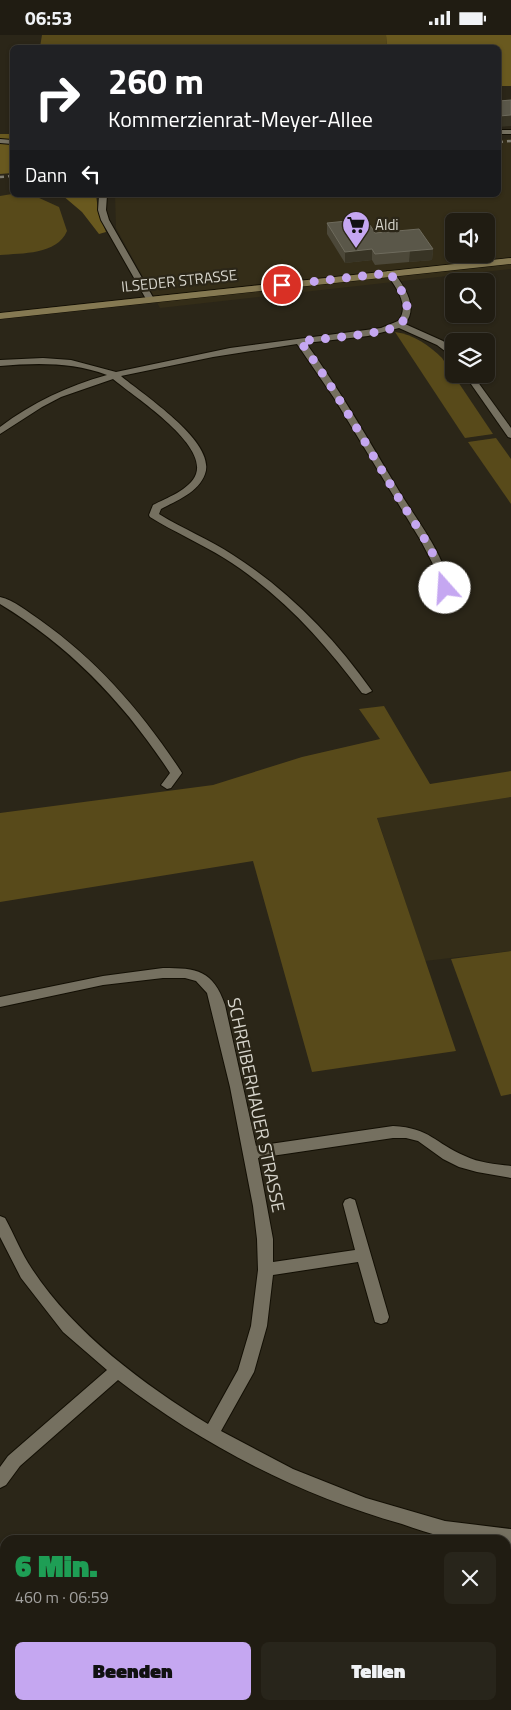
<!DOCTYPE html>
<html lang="de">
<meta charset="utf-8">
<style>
:root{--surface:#201c12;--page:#28251b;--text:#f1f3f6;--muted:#a2a19f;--line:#3d3a32;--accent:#c5a7f1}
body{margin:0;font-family:"Titillium Web",sans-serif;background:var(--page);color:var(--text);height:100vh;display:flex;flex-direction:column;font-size:19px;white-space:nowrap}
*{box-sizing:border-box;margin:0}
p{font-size:16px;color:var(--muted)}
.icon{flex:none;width:28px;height:28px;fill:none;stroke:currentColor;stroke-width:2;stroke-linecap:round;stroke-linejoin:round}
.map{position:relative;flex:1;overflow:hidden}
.panel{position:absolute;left:0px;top:1500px;width:511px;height:175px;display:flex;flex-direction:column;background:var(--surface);border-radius:15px 15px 0 0;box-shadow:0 1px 4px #0004,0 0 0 1px var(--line)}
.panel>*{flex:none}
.guide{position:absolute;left:10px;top:10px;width:491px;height:152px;border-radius:8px;box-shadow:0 1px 4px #0004,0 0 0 1px var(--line);background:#202124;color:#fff;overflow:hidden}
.fabs{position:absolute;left:445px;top:178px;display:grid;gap:10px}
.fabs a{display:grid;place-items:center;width:50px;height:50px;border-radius:8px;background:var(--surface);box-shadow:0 1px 4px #0004,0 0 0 1px var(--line);font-size:25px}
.pin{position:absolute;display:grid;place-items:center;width:42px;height:42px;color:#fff;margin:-21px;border:2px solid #fff;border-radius:50%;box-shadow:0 1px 5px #0007}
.me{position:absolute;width:55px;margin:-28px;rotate:341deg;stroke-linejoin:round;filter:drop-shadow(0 0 4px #0008)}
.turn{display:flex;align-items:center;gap:18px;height:105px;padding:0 15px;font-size:22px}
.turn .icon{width:65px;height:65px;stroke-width:2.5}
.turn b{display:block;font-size:35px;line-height:42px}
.then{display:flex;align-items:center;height:48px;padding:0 15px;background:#0003;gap:10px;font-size:19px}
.round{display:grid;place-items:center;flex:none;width:52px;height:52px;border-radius:8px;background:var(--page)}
.overview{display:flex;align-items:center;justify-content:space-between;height:85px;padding:0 15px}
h1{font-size:30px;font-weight:800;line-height:38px;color:#1e9e55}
.cta{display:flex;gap:10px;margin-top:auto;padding:10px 15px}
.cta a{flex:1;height:58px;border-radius:8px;background:var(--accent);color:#111;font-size:20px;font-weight:800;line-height:58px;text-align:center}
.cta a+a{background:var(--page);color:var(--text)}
.status{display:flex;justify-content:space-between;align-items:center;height:35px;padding:0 25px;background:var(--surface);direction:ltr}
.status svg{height:14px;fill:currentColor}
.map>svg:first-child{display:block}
</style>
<div class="status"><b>06:53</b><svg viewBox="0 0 49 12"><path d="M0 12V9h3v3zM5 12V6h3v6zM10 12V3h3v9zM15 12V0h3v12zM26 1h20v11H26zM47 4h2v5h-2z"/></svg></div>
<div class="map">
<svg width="511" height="1675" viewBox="0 0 511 1675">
<rect width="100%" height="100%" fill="#2b2618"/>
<g fill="#342d18" fill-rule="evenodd">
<path d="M511,104V234L160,273L116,193L115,160H499V105ZM454,186H486V219H454Z"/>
<path d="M511,762V916L425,926L377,782Z"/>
</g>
<g fill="#584a1a">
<path d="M42,0H386L387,12H40Z"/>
<path d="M12,159L37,162L59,172L67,196C57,220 22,218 0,220V161Z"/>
<path d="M395,297C413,299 430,311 442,323L493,399L465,403Z"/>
<path d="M496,403L511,424V469L468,407Z"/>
<path d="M384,671L430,749L511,736V762L377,783L456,1016L312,1037L253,826L0,867V778L213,750L302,722L380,704L359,674Z"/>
<path d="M511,916V1059L501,1061L451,924Z"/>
</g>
<g fill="#69591f">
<path d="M386,0H511V51H499V12H387Z"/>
<path d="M0,99H12V138L0,139Z"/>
<path d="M62,160H96L98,175L106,197L99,199L82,177Z"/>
</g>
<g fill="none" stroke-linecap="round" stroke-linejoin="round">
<defs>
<g id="street">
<rect x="499" y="95" width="12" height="4"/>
<path d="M0,104L12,105V109L0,108Z"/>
<path d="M99,160H107L106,175L109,185L154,264L153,266L146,264L101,185L98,175Z"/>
<path d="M387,236H393C404,252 419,271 405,289L443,306L454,315V323L437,310L399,293L368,301L306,308C340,355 369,406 399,456C418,487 443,517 450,553L449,555L445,556L440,553L434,531L421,506L334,363L297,309L213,322L121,341C142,359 217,407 205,439C199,457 176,466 161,474L159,479C183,494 209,504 233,520C288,555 334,602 372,656L366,659L362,658C323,606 280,558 224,523C200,508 174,497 150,482L149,480L153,470C166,463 190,455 196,439C207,408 133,361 113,344L61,362L42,372L0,399V392C33,367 68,351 107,340C72,327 36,328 0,331V325L43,323L71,325L116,337L230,313L381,293L398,286C411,271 395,251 386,238Z"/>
<path d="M464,339H472L511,393V403L508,402Z"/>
<path d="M0,562C14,565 28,577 40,585C98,626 143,678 182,738L171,753L167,754L161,750L170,738C125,669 71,612 0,569Z"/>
<path d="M163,933C197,933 213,935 225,970L256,1111L393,1091C431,1093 434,1108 465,1121C479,1128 496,1129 511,1131V1143L477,1137L459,1132L443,1124L418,1106L406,1103H393L258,1123L273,1204V1227L355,1215L343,1169L345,1165L350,1163L355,1165L389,1282L387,1287L381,1289L375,1287L358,1227L273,1240L267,1291L254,1337L221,1396L293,1434L366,1463L445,1486L511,1494V1510H506V1505C486,1505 465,1506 445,1502C431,1499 416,1494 402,1489C300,1460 202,1410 118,1345L20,1431L6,1450L0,1453V1432L8,1421L107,1335L63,1297L21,1243L0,1202V1181L5,1183C14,1199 21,1218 32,1234C74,1298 143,1349 208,1389L238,1335L251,1291L258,1235L257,1204L253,1171L230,1052L207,958L196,946L185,943H163L103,950L0,972V962L103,941Z"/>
<path d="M403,1670H421L420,1675H402Z"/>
</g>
<path id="secondary" d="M511,223V229L0,284V278Z"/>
</defs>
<use href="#street" stroke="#130f04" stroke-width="2"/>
<use href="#secondary" stroke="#130f04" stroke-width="1"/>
<use href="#street" fill="#757060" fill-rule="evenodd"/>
<use href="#secondary" fill="#857952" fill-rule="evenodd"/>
<g stroke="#807d71" stroke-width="2.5" stroke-dasharray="4 4" stroke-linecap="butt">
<path d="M499,107L511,106"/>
<path d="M0,142L12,141"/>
</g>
</g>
<path fill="#4c4839" d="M327,188L361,191L375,198L433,214L432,225L375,230L372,225L345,228L327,199Z"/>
<g fill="#383425">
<path d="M511,80V91L499,92V81Z"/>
<path d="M372,214V225L345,228V217Z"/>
<path d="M433,214L432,225L409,227L410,216Z"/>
</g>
<g fill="#5a5749" stroke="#6e6b5d">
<path d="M511,65V80L499,81V66Z"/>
<path d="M357,185L361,191L370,190L375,198L419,194L433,214L375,219L372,214L345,217L327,188Z"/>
</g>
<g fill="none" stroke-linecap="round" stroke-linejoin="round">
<path stroke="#c5a7f1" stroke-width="9" stroke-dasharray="0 16.2" d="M282,250L390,238C398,250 411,266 406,281C405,283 402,288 400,290C386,299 320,304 300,306C336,355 366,410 398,462C412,485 443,527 445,553"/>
</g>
<defs>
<symbol id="supermarket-pin" viewBox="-11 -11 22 30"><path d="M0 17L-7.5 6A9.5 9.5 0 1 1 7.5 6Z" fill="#c5a7f1" stroke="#2b2618"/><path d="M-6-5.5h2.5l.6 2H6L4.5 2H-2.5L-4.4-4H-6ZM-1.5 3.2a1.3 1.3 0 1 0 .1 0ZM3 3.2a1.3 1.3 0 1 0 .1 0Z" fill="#111"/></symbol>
</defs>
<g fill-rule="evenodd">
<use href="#supermarket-pin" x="340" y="174" width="32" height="43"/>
</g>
<g text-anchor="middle" stroke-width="4.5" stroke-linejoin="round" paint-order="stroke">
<g font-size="15" fill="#d7d5cc" stroke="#2b2618" text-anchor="start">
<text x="375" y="195">Aldi</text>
</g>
<g font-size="15" fill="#d7d5cc" stroke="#2b2618">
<text transform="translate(179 246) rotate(-6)" y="5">ILSEDER STRASSE</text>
</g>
<g font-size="18" fill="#d7d5cc" stroke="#2b2618">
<text transform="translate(256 1070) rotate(78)" y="6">SCHREIBERHAUER STRASSE</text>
</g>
</g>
</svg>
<div class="fabs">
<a><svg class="icon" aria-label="sound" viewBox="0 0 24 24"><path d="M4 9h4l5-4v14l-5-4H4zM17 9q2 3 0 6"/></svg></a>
<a><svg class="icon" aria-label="search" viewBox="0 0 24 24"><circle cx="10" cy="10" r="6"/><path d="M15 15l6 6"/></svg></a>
<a><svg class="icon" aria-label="layers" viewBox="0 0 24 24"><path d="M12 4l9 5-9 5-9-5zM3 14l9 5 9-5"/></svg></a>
</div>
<div class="pin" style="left:282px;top:250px;background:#d93025"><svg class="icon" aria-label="arrive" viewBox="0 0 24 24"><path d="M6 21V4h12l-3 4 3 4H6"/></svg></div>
<svg class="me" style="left:445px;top:553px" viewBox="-20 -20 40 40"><circle r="19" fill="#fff"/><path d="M0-13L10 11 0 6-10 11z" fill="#c5a7f1"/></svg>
<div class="guide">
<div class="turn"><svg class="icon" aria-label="right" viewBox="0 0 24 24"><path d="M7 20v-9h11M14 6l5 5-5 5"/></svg><div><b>260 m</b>Kommerzienrat-Meyer-Allee</div></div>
<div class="then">Dann<svg class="icon" aria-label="left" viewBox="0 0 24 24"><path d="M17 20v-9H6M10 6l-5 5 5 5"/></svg></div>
</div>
<section class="panel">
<div class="overview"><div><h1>6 Min.</h1><p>460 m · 06:59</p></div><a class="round"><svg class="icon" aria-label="close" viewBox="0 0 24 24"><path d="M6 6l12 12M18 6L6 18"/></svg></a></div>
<div class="cta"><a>Beenden</a><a>Teilen</a></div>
</section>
</div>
